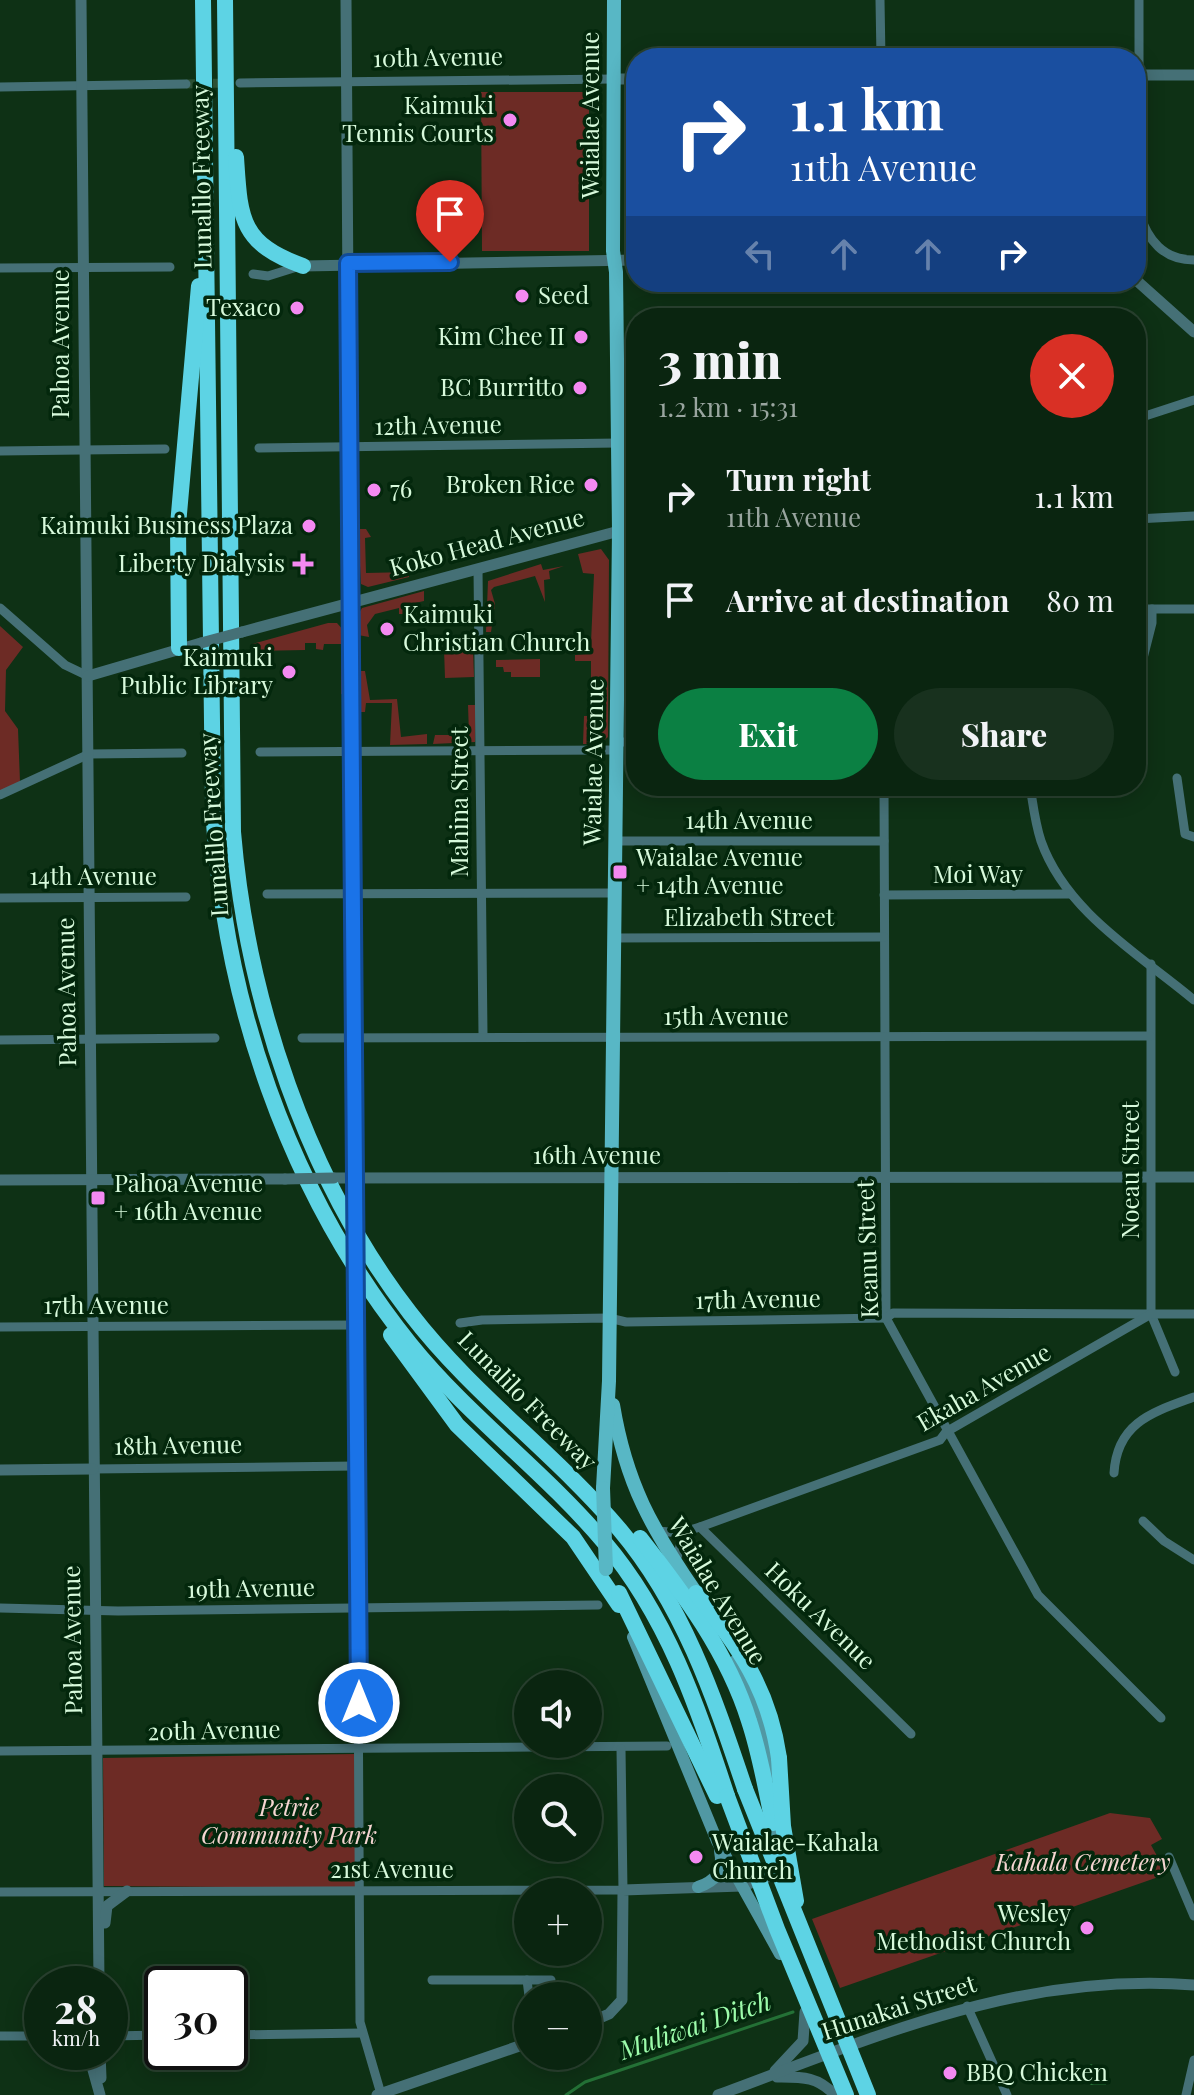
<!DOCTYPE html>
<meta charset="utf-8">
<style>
:root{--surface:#0a2510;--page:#18311e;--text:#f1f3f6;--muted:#99a59f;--line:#2a4230;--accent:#0b8043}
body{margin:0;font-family:"Playfair Display",serif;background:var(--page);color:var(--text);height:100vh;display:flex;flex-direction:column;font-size:30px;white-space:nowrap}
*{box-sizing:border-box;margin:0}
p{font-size:26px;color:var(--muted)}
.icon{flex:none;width:44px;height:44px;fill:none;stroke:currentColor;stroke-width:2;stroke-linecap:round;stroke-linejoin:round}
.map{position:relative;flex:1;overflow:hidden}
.panel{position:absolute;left:626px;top:308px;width:520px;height:488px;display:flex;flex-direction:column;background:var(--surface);border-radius:32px;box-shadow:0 4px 20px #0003,0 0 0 2px var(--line)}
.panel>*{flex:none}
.hud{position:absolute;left:626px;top:48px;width:520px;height:244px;border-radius:32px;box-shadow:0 4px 20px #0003,0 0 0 2px var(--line);background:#1a4fa0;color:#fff;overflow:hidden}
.controls{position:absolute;left:514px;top:1670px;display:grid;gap:16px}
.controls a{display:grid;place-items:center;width:88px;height:88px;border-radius:50%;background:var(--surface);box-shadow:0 4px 20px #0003,0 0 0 2px var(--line);font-size:40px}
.speed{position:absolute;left:24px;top:1966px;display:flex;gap:16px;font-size:40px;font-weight:700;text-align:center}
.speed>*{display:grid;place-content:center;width:104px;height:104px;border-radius:50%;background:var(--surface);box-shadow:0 4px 20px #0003,0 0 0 2px var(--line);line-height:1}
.speed small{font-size:20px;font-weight:400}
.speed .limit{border:4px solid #111;border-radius:12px;background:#fff;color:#111}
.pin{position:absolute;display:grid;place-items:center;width:68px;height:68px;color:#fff;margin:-82px -34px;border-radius:50% 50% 50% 0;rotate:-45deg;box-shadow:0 0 8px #0007}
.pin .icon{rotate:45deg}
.me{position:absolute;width:88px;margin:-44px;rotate:0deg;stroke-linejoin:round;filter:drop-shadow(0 0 6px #0008)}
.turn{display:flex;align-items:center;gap:28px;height:168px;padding:0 32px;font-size:36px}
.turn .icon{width:104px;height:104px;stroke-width:2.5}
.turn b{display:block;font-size:56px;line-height:68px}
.lanes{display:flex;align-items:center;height:76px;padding:0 32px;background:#0003;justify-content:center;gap:40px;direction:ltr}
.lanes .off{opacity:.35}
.round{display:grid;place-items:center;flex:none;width:84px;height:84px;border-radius:42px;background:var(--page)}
.summary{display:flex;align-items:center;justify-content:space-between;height:136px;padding:0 32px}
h1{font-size:48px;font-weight:800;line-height:60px}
.cta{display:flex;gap:16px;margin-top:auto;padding:16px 32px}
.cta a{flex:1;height:92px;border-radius:48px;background:var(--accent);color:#fff;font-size:32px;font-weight:800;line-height:92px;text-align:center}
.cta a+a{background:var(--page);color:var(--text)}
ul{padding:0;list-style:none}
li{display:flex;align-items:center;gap:24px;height:104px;padding:0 32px}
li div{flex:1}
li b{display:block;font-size:30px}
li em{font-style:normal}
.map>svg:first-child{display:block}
</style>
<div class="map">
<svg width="1194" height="2095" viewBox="0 0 1194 2095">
<rect width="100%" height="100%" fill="#0e3115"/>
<g fill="#6d2b25">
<path d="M481,92H589V251H482Z"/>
<path d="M358,529H366L371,537L365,538L366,573L409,572V577L368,587L361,584Z"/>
<path d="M601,549L609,560L608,737L600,744H583L584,716H591V661H575V655L585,654V643H591L594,574L583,573L578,554Z"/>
<path d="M541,564L543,570L564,566L549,571L550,579L544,580L545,602L535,576L494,587L491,590L495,604L491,632H486L488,581Z"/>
<path d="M424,591V601L406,605V614H399V608L375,614L367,625L369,637L358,635V615L362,608Z"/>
<path d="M328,623H337L344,631L345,694H341V644H324L323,650L316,649V643H305V650L252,651V644Z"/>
<path d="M0,626L23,647L6,670L5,711L18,729L20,782L0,791Z"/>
<path d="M473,648L474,677L445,678L444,649Z"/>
<path d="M540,659V677H511V672H504L503,667H496V660Z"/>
<path d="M358,671H365L370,700L397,699L401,737L427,734V744L390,745L392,703H366L365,712H358Z"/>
<path d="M468,705H476L475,742L433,744L435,735H469Z"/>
<path d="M355,1754V1888L104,1886L103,1758Z"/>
<path d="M1110,1813L1150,1818L1162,1839L1151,1845L1167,1874L840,1988L812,1919Z"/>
</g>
<path fill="#247136" d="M1091,2064L1107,2072L1106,2085H1091L1083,2079L1084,2069Z"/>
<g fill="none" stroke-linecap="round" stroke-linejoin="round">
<path stroke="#247136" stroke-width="3" d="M566,2095L585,2082L793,2012"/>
<path stroke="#2c4f33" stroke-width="9" stroke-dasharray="9 4.5" stroke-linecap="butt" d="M186,84L229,83"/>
<g stroke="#457076" stroke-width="9">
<path d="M880,0L881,58"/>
<path d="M1139,0V213C1148,240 1163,260 1194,260"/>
<path d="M240,83L613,79"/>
<path d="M0,87L186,84"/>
<path d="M0,268L170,267"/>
<path d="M253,274L268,276L300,266"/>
<path d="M617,392L636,391"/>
<path d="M1136,419L1194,400"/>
<path d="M259,448L618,443"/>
<path d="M0,451L165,449"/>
<path d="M1136,519L1194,516"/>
<path d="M619,531L636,525"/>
<path d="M478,569L483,1035"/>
<path d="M0,608L65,665L88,676"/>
<path d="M618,609H636"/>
<path d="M1136,609H1194"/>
<path d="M1136,686L1152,623V609"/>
<path d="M617,742H636"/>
<path d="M260,752L616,750"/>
<path d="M1177,778L1185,834L1194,837"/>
<path d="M884,786L886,1318L1038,1595L1161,1718"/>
<path d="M1030,786C1033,804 1035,823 1041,841C1066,912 1139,954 1194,1000"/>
<path d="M0,795L89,754L182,753"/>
<path d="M614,841H884"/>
<path d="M267,894L613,893"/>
<path d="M884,895L1071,894"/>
<path d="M0,898L186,897"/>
<path d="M613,938L884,937"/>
<path d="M1151,964V1314L1175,1372"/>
<path d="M302,1038L1150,1036"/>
<path d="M0,1040L215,1038"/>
<path d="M354,1178L355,1205"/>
<path d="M356,1296L360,2022L381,2094"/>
<path d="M460,1323L482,1320L609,1318L626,1322L886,1318L893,1313L1151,1314"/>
<path d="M0,1327L356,1325"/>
<path d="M93,1469L356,1466"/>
<path d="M1114,1473C1117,1422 1153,1412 1194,1397"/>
<path d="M1143,1521L1164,1541L1194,1560"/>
<path d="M700,1527L911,1734"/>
<path d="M658,1531L680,1533L700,1527L940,1440L946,1432L1151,1314H1194"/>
<path d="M676,1561L682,1539L691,1534"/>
<path d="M0,1608L118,1611L598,1605"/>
<path d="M0,1751L667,1746"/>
<path d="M1169,1857L1194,1916"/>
<path d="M0,1892L623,1890L621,1749"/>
<path d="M177,1979H230V1984"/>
<path d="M230,1979L244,1980"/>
<path d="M432,1980H551"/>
<path d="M527,1980L529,1996"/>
<path d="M967,2006L1007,2095"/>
<path d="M230,2035L362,2033"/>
<path d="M0,2036H42"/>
<path d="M110,2036L162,2035"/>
<path d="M1186,2095L1194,2060"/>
</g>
<g stroke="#457076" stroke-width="11">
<path d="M81,0L99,1984"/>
<path d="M346,0L354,1178"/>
<path d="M1136,75H1194"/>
<path d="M613,79H636"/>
<path d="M303,266L636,260"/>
<path d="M1136,280L1194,332"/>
<path d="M242,632L619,531"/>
<path d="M88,676L201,643"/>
<path d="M334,1178L1194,1177"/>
<path d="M0,1180L285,1179"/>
<path d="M0,1470L93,1469"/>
<path d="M105,1923L107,1906L127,1891"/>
<path d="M588,2023L609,2014L622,2000L623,1890L742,1886L782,1872"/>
<path d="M88,2052L100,2095"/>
<path d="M100,2052L101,2078"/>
<path d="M775,2071L803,2041L805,2012"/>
<path d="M777,2077C802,2077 817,2076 835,2095"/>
<path d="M377,2095L528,2043"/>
<path d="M718,2095C878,2036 1019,1972 1194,1985"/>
</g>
<g stroke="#5198a3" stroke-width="12">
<path d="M633,1637L717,1841L780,1954"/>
<path d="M736,1660L759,1716L770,1776"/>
<path d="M773,1818L780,1863"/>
<path d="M698,1887C716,1881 724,1870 720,1851"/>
</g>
<g stroke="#58b7c5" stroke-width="14">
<path d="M613,1405C626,1484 652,1529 696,1593"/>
<path d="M603,1488L609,1381L619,531L616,272L613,251L614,0"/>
</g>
<g stroke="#5dd3e4" stroke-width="16">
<path d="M203,0L213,802C221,996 288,1192 410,1344C468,1416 544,1471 604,1542C667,1616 697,1705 727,1796"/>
<path d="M225,0L233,832C247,999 307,1180 410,1313C472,1394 555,1453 620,1530C684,1606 714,1697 745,1789"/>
<path d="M236,157C240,217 239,243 303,266"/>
<path d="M179,648L178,525L199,286"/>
<path d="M391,1335L457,1425L573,1537L619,1605"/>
<path d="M640,1538C684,1594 728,1653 749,1721C760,1754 766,1789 773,1823"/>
<path d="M619,1593L717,1796"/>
<path d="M696,1593C739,1648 769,1688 779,1758"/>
</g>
<path stroke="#457076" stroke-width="9" d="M355,1205L356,1296"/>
<g stroke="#457076" stroke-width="11">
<path d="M201,643L242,632"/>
<path d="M285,1179L334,1178"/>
</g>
<path stroke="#58b7c5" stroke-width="14" d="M603,1488L606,1569"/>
<g stroke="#5dd3e4" stroke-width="16">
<path d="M779,1758L783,1826L796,1901"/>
<path d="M745,1789L868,2095"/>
<path d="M727,1796L777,1929L846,2095"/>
</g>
</g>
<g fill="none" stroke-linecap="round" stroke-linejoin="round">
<defs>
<path id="route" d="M359,1703L348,263L450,262"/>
</defs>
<use href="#route" stroke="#114b97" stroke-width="20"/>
<use href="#route" stroke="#1a73e8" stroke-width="14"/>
</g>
<g fill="#f389f1" stroke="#03270c" stroke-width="3">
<circle cx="510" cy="120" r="8"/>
<circle cx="522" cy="296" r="8"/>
<circle cx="297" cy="308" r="8"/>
<circle cx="581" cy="337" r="8"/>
<circle cx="580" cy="388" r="8"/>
<circle cx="591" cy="485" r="8"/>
<circle cx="374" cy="490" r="8"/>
<circle cx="309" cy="526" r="8"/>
<path d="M299 552h8v8h8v8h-8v8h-8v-8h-8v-8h8z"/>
<circle cx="387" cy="629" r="8"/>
<circle cx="289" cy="672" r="8"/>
<rect x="612" y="864" width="16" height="16" rx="4"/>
<rect x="90" y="1190" width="16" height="16" rx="4"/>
<circle cx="696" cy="1857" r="8"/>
<circle cx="1087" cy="1928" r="8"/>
<circle cx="950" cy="2073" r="8"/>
</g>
<g text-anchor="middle" stroke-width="7" stroke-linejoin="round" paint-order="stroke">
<g font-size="24" fill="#d8fadc" stroke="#03270c">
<text transform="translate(438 58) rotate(-1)" y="8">10th Avenue</text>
<text transform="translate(591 115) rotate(-90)" y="8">Waialae Avenue</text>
<text transform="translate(202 177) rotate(-91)" y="8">Lunalilo Freeway</text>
<text transform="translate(61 344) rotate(-90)" y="8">Pahoa Avenue</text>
<text transform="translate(438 426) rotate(-1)" y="8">12th Avenue</text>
<text transform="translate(487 543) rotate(-15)" y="8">Koko Head Avenue</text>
<text transform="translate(594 762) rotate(-89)" y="8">Waialae Avenue</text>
<text transform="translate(460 802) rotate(-90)" y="8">Mahina Street</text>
<text x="749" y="829">14th Avenue</text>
<text transform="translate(214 825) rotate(-94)" y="8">Lunalilo Freeway</text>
<text x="978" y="883">Moi Way</text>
<text x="93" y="885">14th Avenue</text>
<text x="749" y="926">Elizabeth Street</text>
<text transform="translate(67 992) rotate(-91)" y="8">Pahoa Avenue</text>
<text x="726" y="1025">15th Avenue</text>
<text x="597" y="1164">16th Avenue</text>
<text transform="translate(1131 1170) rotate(-90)" y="8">Noeau Street</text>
<text transform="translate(868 1249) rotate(-92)" y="8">Keanu Street</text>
<text transform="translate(758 1300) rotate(-1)" y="8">17th Avenue</text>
<text x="106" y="1314">17th Avenue</text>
<text transform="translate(984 1388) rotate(-30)" y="8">Ekaha Avenue</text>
<text transform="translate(527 1401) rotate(45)" y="8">Lunalilo Freeway</text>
<text transform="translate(178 1446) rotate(-1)" y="8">18th Avenue</text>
<text transform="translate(251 1589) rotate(-1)" y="8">19th Avenue</text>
<text transform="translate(717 1591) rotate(59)" y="8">Waialae Avenue</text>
<text transform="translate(820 1616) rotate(44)" y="8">Hoku Avenue</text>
<text transform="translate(73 1640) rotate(-91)" y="8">Pahoa Avenue</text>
<text transform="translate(214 1731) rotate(-1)" y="8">20th Avenue</text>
<text x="392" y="1878">21st Avenue</text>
<text transform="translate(899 2008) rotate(-18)" y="8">Hunakai Street</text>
</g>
<g font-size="24" fill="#d8fadc" stroke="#03270c" text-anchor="end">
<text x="494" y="114">Kaimuki<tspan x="494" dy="28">Tennis Courts</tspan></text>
<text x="538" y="304" text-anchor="start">Seed</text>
<text x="281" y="316">Texaco</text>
<text x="565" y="345">Kim Chee II</text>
<text x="564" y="396">BC Burritto</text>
<text x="575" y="493">Broken Rice</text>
<text x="390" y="498" text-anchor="start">76</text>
<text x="293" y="534">Kaimuki Business Plaza</text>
<text x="285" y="572">Liberty Dialysis</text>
<text x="403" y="623" text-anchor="start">Kaimuki<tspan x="403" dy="28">Christian Church</tspan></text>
<text x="273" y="666">Kaimuki<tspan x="273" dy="28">Public Library</tspan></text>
<text x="636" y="866" text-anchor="start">Waialae Avenue<tspan x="636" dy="28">+ 14th Avenue</tspan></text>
<text x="114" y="1192" text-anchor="start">Pahoa Avenue<tspan x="114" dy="28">+ 16th Avenue</tspan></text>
<text x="712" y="1851" text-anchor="start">Waialae-Kahala<tspan x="712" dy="28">Church</tspan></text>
<text x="1071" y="1922">Wesley<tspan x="1071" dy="28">Methodist Church</tspan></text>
<text x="966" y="2081" text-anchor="start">BBQ Chicken</text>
</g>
<g font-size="24" font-style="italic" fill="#f6d6d2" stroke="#03270c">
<text x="289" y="1816">Petrie<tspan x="289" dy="28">Community Park</tspan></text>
<text x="1083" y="1871">Kahala Cemetery</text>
</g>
<g font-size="26" font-style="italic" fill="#9dfcab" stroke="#03270c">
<text transform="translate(695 2026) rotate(-19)" y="9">Muliwai Ditch</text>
</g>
</g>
</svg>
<div class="controls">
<a><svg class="icon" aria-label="sound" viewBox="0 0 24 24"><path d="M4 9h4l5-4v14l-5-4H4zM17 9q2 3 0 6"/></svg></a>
<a><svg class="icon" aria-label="search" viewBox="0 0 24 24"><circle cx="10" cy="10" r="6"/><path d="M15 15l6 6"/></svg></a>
<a>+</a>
<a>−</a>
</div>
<div class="speed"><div>28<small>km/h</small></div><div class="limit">30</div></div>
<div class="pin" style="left:450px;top:262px;background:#d93025"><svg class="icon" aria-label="arrive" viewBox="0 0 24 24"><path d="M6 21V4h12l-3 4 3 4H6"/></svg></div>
<svg class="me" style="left:359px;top:1703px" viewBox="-20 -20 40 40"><circle r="17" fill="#1a73e8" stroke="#fff" stroke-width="3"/><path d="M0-11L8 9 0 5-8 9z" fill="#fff"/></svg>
<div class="hud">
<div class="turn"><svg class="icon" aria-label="right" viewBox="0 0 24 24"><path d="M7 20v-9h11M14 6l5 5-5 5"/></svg><div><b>1.1 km</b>11th Avenue</div></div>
<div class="lanes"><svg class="icon off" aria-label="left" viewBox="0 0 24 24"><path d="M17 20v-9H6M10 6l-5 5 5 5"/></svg><svg class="icon off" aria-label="ahead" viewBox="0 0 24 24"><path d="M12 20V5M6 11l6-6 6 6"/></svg><svg class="icon off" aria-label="ahead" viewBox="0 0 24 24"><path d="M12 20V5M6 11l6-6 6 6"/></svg><svg class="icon" aria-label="right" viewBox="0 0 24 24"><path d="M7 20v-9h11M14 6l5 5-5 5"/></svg></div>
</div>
<section class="panel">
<div class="summary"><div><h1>3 min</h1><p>1.2 km · 15:31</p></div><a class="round" style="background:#d93025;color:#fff"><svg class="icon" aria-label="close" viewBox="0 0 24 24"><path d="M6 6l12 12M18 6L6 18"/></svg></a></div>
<ul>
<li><svg class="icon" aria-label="right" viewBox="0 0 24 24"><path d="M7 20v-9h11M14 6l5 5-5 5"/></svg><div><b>Turn right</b><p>11th Avenue</p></div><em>1.1 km</em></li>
<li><svg class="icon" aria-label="arrive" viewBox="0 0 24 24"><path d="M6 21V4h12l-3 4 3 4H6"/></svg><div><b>Arrive at destination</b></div><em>80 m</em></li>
</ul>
<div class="cta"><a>Exit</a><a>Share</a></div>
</section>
</div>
